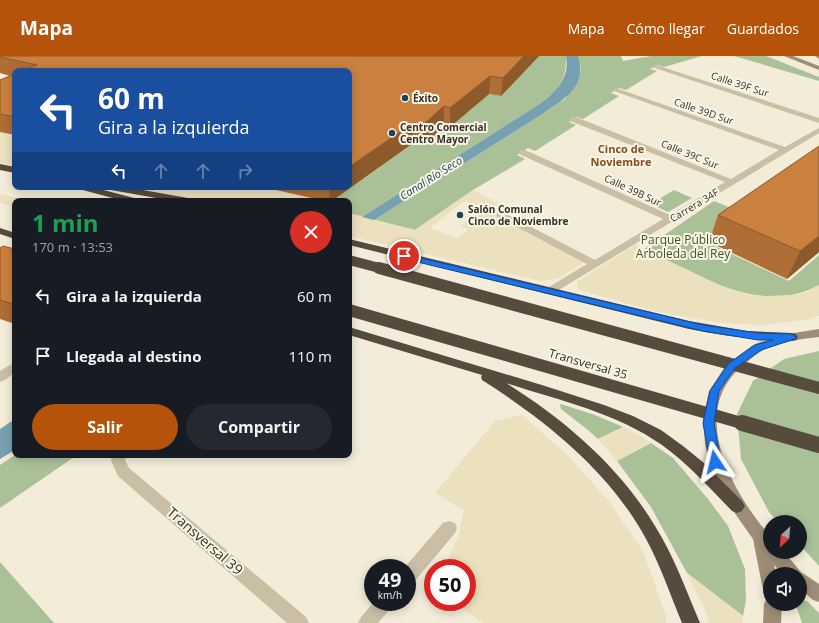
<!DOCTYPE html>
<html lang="es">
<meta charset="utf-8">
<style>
:root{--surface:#171b24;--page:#242831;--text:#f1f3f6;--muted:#9ea1a6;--accent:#b45309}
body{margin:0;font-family:"Open Sans",sans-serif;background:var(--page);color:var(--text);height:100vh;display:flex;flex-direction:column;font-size:15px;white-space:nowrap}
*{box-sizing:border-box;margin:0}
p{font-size:13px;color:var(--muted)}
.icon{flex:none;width:22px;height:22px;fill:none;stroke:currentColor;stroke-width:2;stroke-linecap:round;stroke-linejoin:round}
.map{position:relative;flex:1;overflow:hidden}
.panel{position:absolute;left:12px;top:142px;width:340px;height:260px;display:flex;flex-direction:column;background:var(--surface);border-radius:8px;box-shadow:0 2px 10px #0003}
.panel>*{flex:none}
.banner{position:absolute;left:12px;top:12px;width:340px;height:122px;border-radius:8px;box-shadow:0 2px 10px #0003;background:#1a4fa0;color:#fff;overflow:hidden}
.needle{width:26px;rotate:206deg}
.tools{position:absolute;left:763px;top:459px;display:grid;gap:8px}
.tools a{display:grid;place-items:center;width:44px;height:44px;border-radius:50%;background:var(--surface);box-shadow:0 2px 10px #0003;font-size:20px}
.speed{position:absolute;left:364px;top:503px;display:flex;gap:8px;font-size:20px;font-weight:700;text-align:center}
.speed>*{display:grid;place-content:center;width:52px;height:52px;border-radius:50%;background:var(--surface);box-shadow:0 2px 10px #0003;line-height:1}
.speed small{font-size:10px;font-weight:400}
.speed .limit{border:6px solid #d22;background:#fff;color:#111}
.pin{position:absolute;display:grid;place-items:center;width:34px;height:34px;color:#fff;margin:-17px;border:2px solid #fff;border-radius:50%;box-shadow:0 1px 4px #0007}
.me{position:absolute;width:44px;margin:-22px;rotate:350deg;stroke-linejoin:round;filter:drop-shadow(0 0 3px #0008)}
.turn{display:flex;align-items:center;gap:14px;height:84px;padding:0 20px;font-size:18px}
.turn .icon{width:52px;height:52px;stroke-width:2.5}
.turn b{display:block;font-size:28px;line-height:34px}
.lanes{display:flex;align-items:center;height:38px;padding:0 20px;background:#0003;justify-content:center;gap:20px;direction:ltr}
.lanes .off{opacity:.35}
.round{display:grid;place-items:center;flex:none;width:42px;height:42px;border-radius:21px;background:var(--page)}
.head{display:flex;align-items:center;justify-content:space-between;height:68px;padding:0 20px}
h1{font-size:24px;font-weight:700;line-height:30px;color:#1e9e55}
.button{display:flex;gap:8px;margin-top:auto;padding:8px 20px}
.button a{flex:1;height:46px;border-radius:24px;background:var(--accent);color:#fff;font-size:16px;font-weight:700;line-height:46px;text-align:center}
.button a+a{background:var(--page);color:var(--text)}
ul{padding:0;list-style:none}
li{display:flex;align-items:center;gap:12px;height:60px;padding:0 20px}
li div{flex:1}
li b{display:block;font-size:15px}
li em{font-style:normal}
header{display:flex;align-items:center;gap:24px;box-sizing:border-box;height:56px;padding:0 20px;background:var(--accent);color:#fff}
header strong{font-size:19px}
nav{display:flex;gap:22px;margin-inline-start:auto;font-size:14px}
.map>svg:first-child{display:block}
</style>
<header>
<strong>Mapa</strong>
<nav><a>Mapa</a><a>Cómo llegar</a><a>Guardados</a></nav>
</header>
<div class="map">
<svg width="819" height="567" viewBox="0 0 819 567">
<rect width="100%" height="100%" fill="#f2ecd9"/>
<g fill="#aac198">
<path d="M539,0H566V2C566,25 559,33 541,47L362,161L349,157V145H330L336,142L380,111L366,107L444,70L450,71L489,38L501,40Z"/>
<path d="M578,0H621L623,5L651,0H702L664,11L658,9L650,13L657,15L626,34L619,32L611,37L619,40L583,63L577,61L569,66L576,69L535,95L528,92L517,99L525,103L473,134L415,174L374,164L544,57L566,42L581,14Z"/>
<path d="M734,0H766L819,21V25Z"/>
<path d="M674,134L692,142L668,156L651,148Z"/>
<path d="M714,145L741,156L702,184L789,225L819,199V229C760,261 697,218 644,193Z"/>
<path d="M819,295V510L800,489V466H778L769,456L741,403L737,358L753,325L784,303Z"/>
<path d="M561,348L595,359L623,371L598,383L588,374L561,353L560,349Z"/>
<path d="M651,387L673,402L708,443L728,470L745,513L746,544L743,560L687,517L651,451L617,405Z"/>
<path d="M15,399H77L0,452V409Z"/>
<path d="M0,506L54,567H0Z"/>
<path d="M800,544L807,545L819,557V567H802L796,549V548H800Z"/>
</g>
<g fill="#ebe1bf" fill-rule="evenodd">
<path d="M0,76L15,79V110L0,107Z"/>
<path d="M131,131H260L325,145H200Z"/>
<path d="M473,134L509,153L501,159L588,204L557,223L540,225L349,180V157L415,174ZM464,145L483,152L460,170L468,173L457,182L430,172Z"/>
<path d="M0,138L32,145H15V151L0,147Z"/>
<path d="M635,189L728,233L748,238L765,240L793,239L807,236L819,229V260L804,264L762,269L721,267L658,256L593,238L582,235L577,231V226Z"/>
<path d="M522,359L566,398L607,443L643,495L666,560V567H483L454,546H467V512H444L458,481L464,455L435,437L495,365Z"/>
<path d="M623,371L636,377L651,387L617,405L598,383Z"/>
<path d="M687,517L743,560L742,567H710L708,566L707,558Z"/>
</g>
<g fill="#77a1b0">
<path d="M566,0H578C587,30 566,42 544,57L374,164L362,161L541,47C557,35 570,21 566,0Z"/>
<path d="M15,363V394L0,403V373Z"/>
</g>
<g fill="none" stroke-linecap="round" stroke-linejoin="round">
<g fill="#cabea4" fill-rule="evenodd">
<path d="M652,9H656L819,62V67L652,11Z"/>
<path d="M616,32L785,91L819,72V77L552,238H544L542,236L544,234L587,208L498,161L496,159L498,157H504L595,204L663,163L519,98L518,96L519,94H525L670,159L725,126L570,65V61H576L731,123L779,94L614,35V33Z"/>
<path d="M15,306V316L5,324L0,326V315Z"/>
<path d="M112,399H126L125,404L129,412L306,561L309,567H287L118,420L111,404Z"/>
<path d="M449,465L455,467L457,472L455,477L413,527L407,529V512H404L443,467Z"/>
<path d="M374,546H394L391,552L378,567H358L361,561Z"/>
</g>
<g fill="#9e8d76" fill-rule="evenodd">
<path d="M784,0H793L819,10V14Z"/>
<path d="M815,0H819V3Z"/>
<path d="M819,273V281C802,283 784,285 768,292C760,295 753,301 746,307C685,353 732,436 770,480V496H784L801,516L819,528V546L813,544L800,533V518H783L774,509L776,518H770V537L764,535L762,529L753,483L729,449L713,418L705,389L703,362L709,335L726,309L753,289L760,286L788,278Z"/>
<path d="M770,541V548H782L781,567H763L764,548L767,542Z"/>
</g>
<g fill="#574b3d" fill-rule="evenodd">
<path d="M0,108L15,111V117L0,114Z"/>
<path d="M78,131H92L138,143L140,145H124L79,133Z"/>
<path d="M107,131H126L188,142L193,145H173L111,134Z"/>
<path d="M0,172L15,177V183L0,178Z"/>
<path d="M349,183L689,265L747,275L792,277L796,278L798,281L796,284L792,285C757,284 723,280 689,273L349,189Z"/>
<path d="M349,271L545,330L604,349L633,360L661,374L683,390L704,407L742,445L745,450L742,455L737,457L732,455C710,432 688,408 662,389C617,357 559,344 506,327C564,363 620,411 655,470C674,500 686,534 700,567H682C670,538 660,508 645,481C608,414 545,364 482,324L481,321L482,319L349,279Z"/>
</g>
<path stroke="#574b3d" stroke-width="10" d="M349,204L383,213"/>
<g stroke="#574b3d" stroke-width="12">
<path d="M379,212L819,332"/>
<path d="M349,254L745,368"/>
</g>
<path stroke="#574b3d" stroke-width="16" d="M742,367L819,389"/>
</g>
<g fill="#ae6e36">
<path d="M0,0H539L501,40L489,38L450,71L444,70L423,89L413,87L336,142L330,145H325L262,131H349V15H15V79L0,76V24L10,20L0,17Z"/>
<path d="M718,159L819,196L787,223L709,186Z"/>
<path d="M0,192L15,193V268L0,263Z"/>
</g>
<g fill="#8d5a2c">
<path d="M524,0H539L501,40L503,22Z"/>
<path d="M490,20L489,38L450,71V52Z"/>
<path d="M444,50V70L423,89V69Z"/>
<path d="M413,67V87L336,142L330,145L329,131H349V111Z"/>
<path d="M819,180V196L787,223L800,195Z"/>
</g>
<g fill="#ca803f" stroke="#8d5a2c">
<path d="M0,0H524L503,22L490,20L450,52L444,50L423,69L413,67L349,111V15H22L37,9L0,1Z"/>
<path d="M15,18V61L0,58V24Z"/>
<path d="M819,90V180L800,195L718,159Z"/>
<path d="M3,190L15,193V249L0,244V192Z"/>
</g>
<path fill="#1a73e8" stroke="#114b97" d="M404,198L703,269L758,277L792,278L796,281L795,283L761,294L735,312L719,335L714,367L721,406L719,409L715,410L711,409L710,406L703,367L710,335L729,307L755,289L773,284H758L703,275L401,202V199Z"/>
<g fill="#1a4658" stroke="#faf5e5" stroke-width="1.5">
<circle cx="405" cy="42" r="4"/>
<circle cx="392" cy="77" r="4"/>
<circle cx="460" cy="159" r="4"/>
</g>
<g text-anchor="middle" stroke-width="4" stroke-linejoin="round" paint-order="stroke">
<g font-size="10" fill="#352e26" stroke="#faf5e5">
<text transform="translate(740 28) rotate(18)" y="4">Calle 39F Sur</text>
<text transform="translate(704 55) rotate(19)" y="4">Calle 39D Sur</text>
<text transform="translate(690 98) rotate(22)" y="4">Calle 39C Sur</text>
<text transform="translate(633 134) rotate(25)" y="4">Calle 39B Sur</text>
<text transform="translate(694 149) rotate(-31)" y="4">Carrera 34F</text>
</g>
<g font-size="10" font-weight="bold" fill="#352e26" stroke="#faf5e5" text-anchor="start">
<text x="413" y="46">Éxito</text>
<text x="400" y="75">Centro Comercial<tspan x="400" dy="12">Centro Mayor</tspan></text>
<text x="468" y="157">Salón Comunal<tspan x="468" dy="12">Cinco de Noviembre</tspan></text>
</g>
<g font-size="11" font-weight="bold" fill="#874e1d" stroke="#faf5e5">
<text x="621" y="97">Cinco de<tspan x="621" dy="13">Noviembre</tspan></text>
</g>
<g font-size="11" font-style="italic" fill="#1a4658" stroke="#faf5e5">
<text transform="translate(431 122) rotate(-32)" y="4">Canal Río Seco</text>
</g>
<g font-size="12" fill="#3b5429" stroke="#faf5e5">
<text x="683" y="188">Parque Público<tspan x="683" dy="14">Arboleda del Rey</tspan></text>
</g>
<g font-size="12" fill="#352e26" stroke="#faf5e5">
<text transform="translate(588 308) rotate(16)" y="4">Transversal 35</text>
</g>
<g font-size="14" fill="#352e26" stroke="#faf5e5">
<text transform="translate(205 485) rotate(41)" y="5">Transversal 39</text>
</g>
</g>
</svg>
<div class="tools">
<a><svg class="needle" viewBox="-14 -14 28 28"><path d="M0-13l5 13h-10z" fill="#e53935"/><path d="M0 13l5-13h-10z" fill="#9ea1a6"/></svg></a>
<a><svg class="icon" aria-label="sound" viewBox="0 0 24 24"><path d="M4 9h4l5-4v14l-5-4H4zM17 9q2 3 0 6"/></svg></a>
</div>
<div class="speed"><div>49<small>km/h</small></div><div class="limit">50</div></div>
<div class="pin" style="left:404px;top:200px;background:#d93025"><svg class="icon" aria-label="arrive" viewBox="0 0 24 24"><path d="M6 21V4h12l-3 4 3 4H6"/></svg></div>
<svg class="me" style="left:715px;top:406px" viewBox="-20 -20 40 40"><path d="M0-17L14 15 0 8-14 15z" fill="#1a73e8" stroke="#fff" stroke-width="4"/></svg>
<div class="banner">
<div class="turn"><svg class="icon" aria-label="left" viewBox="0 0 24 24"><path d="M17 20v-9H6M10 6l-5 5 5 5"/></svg><div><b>60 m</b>Gira a la izquierda</div></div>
<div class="lanes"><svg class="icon" aria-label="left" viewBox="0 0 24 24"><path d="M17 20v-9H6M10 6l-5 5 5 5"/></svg><svg class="icon off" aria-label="ahead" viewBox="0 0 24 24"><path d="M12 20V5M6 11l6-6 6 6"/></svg><svg class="icon off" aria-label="ahead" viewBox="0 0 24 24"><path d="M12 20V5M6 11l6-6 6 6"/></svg><svg class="icon off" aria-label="right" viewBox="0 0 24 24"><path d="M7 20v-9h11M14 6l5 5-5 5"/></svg></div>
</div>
<section class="panel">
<div class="head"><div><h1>1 min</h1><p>170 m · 13:53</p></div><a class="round" style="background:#d93025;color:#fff"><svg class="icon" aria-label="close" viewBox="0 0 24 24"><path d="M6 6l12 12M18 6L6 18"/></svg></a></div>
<ul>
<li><svg class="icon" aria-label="left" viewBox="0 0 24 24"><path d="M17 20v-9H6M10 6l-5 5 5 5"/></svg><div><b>Gira a la izquierda</b></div><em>60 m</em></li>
<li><svg class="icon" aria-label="arrive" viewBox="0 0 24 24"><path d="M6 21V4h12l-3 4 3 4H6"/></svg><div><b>Llegada al destino</b></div><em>110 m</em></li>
</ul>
<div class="button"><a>Salir</a><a>Compartir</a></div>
</section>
</div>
